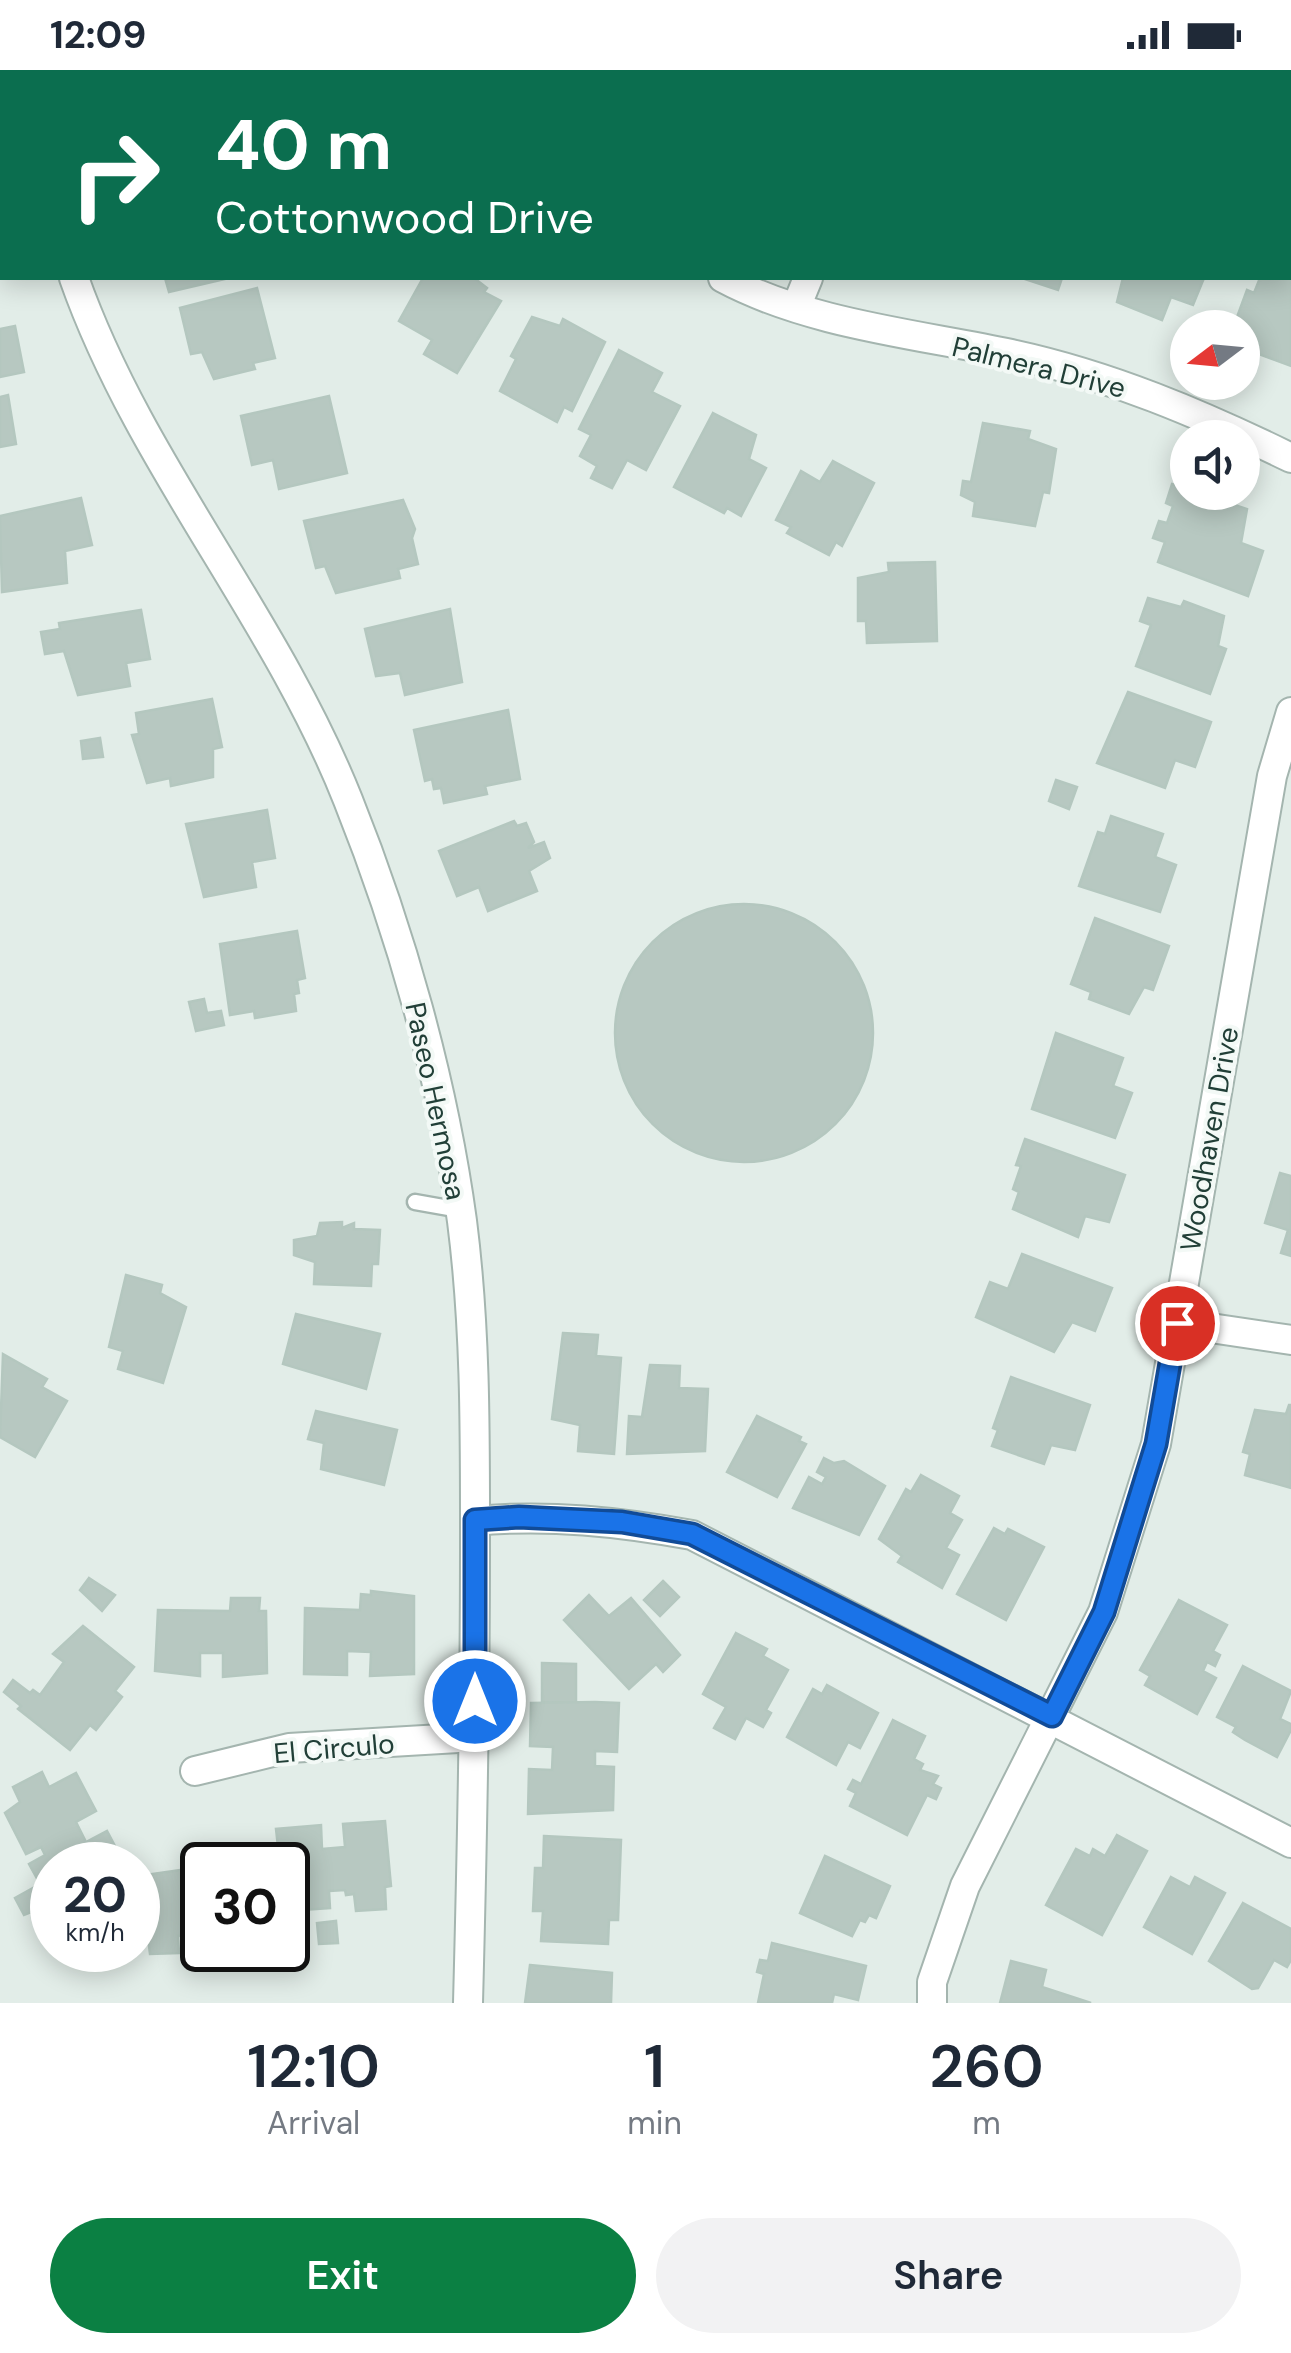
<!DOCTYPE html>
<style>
:root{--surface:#fff;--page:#f2f2f3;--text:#1f2937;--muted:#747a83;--accent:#0b8043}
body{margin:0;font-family:"DM Sans",sans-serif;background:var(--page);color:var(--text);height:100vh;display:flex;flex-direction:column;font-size:38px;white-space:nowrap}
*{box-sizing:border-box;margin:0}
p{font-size:32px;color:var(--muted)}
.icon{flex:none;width:55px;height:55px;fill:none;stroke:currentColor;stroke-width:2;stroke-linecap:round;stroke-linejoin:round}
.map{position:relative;height:1933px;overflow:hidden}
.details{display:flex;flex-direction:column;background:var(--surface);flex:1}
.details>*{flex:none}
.banner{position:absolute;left:0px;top:0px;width:1292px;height:210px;box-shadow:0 5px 25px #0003;background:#0b6e4f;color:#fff;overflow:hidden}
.needle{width:65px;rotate:254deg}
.controls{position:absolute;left:1170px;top:240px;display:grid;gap:20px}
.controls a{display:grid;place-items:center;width:90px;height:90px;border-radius:50%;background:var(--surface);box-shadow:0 5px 25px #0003;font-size:50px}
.speed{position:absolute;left:30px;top:1772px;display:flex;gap:20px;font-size:50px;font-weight:700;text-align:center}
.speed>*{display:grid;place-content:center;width:130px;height:130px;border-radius:50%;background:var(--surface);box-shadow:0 5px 25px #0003;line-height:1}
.speed small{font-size:25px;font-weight:400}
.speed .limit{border:5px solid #111;border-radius:15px;background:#fff;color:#111}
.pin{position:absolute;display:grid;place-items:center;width:85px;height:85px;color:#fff;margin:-42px;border:5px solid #fff;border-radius:50%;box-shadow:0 2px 10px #0007}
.me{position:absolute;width:110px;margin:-55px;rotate:0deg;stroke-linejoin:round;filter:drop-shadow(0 0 8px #0008)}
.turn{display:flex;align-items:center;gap:35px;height:210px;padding:0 50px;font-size:45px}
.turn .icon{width:130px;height:130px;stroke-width:2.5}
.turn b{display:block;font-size:70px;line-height:85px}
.eta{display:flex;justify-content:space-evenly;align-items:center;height:170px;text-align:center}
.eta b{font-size:60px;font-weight:600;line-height:70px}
.action{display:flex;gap:20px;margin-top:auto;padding:20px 50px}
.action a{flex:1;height:115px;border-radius:60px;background:var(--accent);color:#fff;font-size:40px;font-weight:600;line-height:115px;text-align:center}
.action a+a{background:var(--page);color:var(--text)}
.status{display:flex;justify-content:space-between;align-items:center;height:70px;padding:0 50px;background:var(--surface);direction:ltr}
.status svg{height:28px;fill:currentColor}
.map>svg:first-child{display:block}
</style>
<div class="status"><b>12:09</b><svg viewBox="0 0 49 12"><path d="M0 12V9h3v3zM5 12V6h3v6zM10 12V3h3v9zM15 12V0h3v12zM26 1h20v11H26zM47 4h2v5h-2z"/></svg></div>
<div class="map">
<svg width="1291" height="1933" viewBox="0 0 1291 1933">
<rect width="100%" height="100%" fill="#e2ede8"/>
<g fill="#b7c8c1" stroke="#b4c7bf" stroke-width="2.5">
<path d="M10,0H58L59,2H10Z"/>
<path d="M644,0H691L697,2H643Z"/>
<path d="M1291,194V296L1256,283L1259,275L1247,270L1242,258H1233L1247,220L1254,223L1260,208H1290Z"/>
<path d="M165,208H229L169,222Z"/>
<path d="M423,208H474L487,218L484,222L501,231L457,303L424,284L432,270L399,251Z"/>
<path d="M1022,208H1062L1058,220Z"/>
<path d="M1123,208H1204L1193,235L1171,227L1162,250L1117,232Z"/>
<path d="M257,218L275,288L253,293L255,299L214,309L202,282L191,284L180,238Z"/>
<path d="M532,247L560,256L563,249L605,272L572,341L564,337L557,352L500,321L516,289L511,286Z"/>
<path d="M15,256L24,302L0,307V259Z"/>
<path d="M619,280L662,303L652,322L680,336L646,400L627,390L612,418L591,408L597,396L580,386L591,365L579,359Z"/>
<path d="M8,325L16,374L0,377V327Z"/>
<path d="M329,326L347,403L279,419L273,390L252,395L241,346Z"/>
<path d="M713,343L756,365L749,389L766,398L741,446L727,438L724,443L674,417Z"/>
<path d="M983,353L1030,361L1028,369L1056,379L1049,423L1043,422L1035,456L973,446L975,432L961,425L963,411L971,412Z"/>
<path d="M833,391L874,413L842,476L836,472L829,485L787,463L791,457L776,450L801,401L820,412Z"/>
<path d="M1172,414L1247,439L1241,473L1263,481L1248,526L1158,492L1165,472L1153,468L1159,451L1167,453L1173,436L1166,433Z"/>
<path d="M81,428L92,475L65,481L67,513L2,522L0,446Z"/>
<path d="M403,430L415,459L412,468L418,494L398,499L400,508L336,523L325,496L316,498L304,451Z"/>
<path d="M935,492L937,571L867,573L866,551H858V508L889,502L888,493Z"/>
<path d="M1148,528L1181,537L1184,531L1224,546L1218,576L1226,579L1210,624L1136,596L1151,555L1140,551Z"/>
<path d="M450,539L462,612L405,625L400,603L376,606L365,559Z"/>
<path d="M141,540L150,589L126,593L130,616L78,625L64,581L45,584L41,562L60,559L59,553Z"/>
<path d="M1128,622L1211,652L1195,697L1175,690L1165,718L1097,693Z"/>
<path d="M212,629L222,677L213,679V707L171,716L170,708L147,713L132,665L139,664L136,643Z"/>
<path d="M508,640L520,709L485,716L487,724L444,733L441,718L434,719L432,709L425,711L414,660Z"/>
<path d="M100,668L103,687L83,689L81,671Z"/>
<path d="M1056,710L1077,717L1069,739L1049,731Z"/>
<path d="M267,740L275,788L252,792L256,817L204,827L186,754Z"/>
<path d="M1111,746L1163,764L1155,787L1176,795L1160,842L1079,816L1098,762L1105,764Z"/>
<path d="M514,751L517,756L526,753L534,772L528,778L544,772L550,788L529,801L537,821L488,841L479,817L457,826L439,781Z"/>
<circle cx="744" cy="963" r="129"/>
<path d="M1095,848L1169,876L1153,920L1144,917L1129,944L1089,929L1091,922L1071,914Z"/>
<path d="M297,861L305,908L297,910L299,923L294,924L296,941L255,948L254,941L230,945L220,874Z"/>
<path d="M204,929L207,943L221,941L224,955L196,961L189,932Z"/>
<path d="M1056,963L1123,988L1113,1016L1132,1023L1115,1068L1032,1039Z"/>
<path d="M1025,1069L1125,1105L1109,1152L1085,1146L1078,1167L1013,1139L1019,1122L1013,1119L1021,1096L1016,1095Z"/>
<path d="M1280,1103L1291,1106V1186L1281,1183L1288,1160L1265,1153Z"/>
<path d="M342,1152V1158L354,1153V1159L380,1160L378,1194H372L371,1216L314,1214L315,1192L294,1185V1170L317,1166L320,1153Z"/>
<path d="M1022,1184L1112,1218L1095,1261L1072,1252L1054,1282L976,1247L990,1212L1008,1219Z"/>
<path d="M126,1205L162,1215L160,1223L186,1237L163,1313L118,1299L123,1281L109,1277Z"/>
<path d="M296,1244L380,1264L366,1319L283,1294Z"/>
<path d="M563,1263L598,1265L596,1286L621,1288L614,1384L578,1381L580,1355L552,1349Z"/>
<path d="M3,1284L47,1309L42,1317L67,1331L35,1387L0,1367Z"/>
<path d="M650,1295L680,1296L679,1318L708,1319L705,1381L627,1384L629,1346L642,1347Z"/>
<path d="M1011,1307L1090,1335L1075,1380L1051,1375L1044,1394L992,1376L998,1360L993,1358Z"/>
<path d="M1289,1335H1291V1418L1245,1405L1250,1384L1243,1382L1255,1340L1286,1344Z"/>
<path d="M316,1341L397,1360L384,1415L321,1399L324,1373L308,1369Z"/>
<path d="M757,1346L801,1367L799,1371L806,1374L777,1427L727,1402Z"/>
<path d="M824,1388L834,1393L844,1391L885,1416L859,1465L793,1438L809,1407L822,1414L826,1407L817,1402Z"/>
<path d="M921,1405L959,1426L950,1443L962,1450L946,1478L959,1485L942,1518L898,1492L902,1486L879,1469L906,1419L911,1422Z"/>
<path d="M994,1458L1005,1464L1008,1459L1044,1477L1006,1550L957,1524Z"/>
<path d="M89,1508L115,1525L102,1541L80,1520Z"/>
<path d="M663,1511L679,1527L660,1546L644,1530Z"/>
<path d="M371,1521L414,1526V1604L370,1606L371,1582L347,1581V1605L304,1604L305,1538L360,1540L361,1524L371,1525Z"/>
<path d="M589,1525L609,1546L631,1528L680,1585L663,1602L656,1594L629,1619L564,1550Z"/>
<path d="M231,1528H260L259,1541H266L267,1603L223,1607V1583H200V1606L155,1601L158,1540L230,1541Z"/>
<path d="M1179,1530L1227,1555L1213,1581L1220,1585L1215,1596L1207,1592L1203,1601L1216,1608L1197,1644L1145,1615L1150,1606L1140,1600Z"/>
<path d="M83,1556L134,1597L115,1621L122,1627L96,1660L90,1655L70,1680L18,1639L21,1636L4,1622L13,1610L30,1623L33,1620L40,1625L64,1592L53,1584Z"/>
<path d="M736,1563L767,1579L763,1586L788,1600L766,1640L771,1643L763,1657L746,1648L735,1669L714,1658L726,1637L703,1624Z"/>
<path d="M542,1593L576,1594V1633L542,1632Z"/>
<path d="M1243,1596L1291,1621L1280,1649L1291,1654V1660L1277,1687L1245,1670L1233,1662L1236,1657L1217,1647Z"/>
<path d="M827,1615L878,1643L860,1678L848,1672L836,1695L787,1667L813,1619L822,1624Z"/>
<path d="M595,1632L619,1633L617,1682L595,1681V1696L614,1697L613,1740L528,1744L529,1699L552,1700L553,1677L530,1676L531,1633Z"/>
<path d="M893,1650L925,1666L914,1689L923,1694L920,1700L938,1706L933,1714L941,1718L936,1729L927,1725L907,1765L850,1736L856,1723L848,1719L853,1710L861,1714Z"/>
<path d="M42,1702L49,1717L76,1703L96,1741L76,1752L86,1772L107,1761L125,1795H52V1834L24,1845L15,1828L40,1814L29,1794L45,1785L41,1777L26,1784L5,1743L20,1732L13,1717Z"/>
<path d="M385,1751L391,1816L385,1817L386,1839L356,1841L354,1824L346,1825L345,1820L329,1821L330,1838L288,1841V1795H280L276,1759L321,1755L322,1779L345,1777L343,1754Z"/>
<path d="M1117,1765L1147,1781L1102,1865L1046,1835L1076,1779L1090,1786L1093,1779L1105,1786Z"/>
<path d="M544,1766L621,1770L618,1850H609L608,1874L541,1871L543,1841H533L535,1798H543Z"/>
<path d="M825,1786L890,1816L876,1848L869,1845L865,1852L860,1850L852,1866L800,1843Z"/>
<path d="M181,1800L183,1824L202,1823V1880L252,1881L201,1884L200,1865L178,1866L179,1883L150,1884L148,1868H142L138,1806Z"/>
<path d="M1171,1807L1190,1817L1195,1807L1225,1823L1192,1884L1144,1857Z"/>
<path d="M1243,1833L1291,1859V1890L1287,1897L1274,1890L1258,1918L1252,1919L1209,1891Z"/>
<path d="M336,1851L338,1873L319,1874L317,1853Z"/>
<path d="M772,1873L866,1896L858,1930L834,1924L832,1933H758L764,1904L757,1902L760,1890L768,1891Z"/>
<path d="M64,1880H83L75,1892L61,1884Z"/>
<path d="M1011,1891L1046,1900L1042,1917L1091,1933H1000Z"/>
<path d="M530,1895L612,1903L611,1933H525Z"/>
</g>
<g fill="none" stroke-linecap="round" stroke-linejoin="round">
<defs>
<path id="service" d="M415,1132L460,1140"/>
<g id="minor">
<path d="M886,2L887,0"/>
<path d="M0,126L2,125"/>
<path d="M74,208C140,395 275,546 348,730C401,862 443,1011 462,1151C476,1260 475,1369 475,1478C475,1630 472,1781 468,1933"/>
<path d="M723,208C809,254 917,264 1011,284C1109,305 1201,344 1291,388"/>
<path d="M797,235L808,208"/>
<path d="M1177,1253L1291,1270"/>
<path d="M475,1451C548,1444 620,1452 692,1465L1291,1773"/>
<path d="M195,1701L289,1678L475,1667"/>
<path d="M932,1933V1912L965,1816L1103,1542L1156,1374L1272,706L1291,642"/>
</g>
</defs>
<use href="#service" stroke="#a4b5af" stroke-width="19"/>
<use href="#minor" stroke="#a4b5af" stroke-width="32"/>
<use href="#service" stroke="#fff" stroke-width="14"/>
<use href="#minor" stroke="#fff" stroke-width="28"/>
</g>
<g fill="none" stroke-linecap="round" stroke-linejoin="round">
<defs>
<path id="route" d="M475,1631V1450L519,1447L622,1452L692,1464L1052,1646L1104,1542L1156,1374L1177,1253"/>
</defs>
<use href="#route" stroke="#114b97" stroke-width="25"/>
<use href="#route" stroke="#1a73e8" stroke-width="18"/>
</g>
<g text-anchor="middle" stroke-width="8" stroke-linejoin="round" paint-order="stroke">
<g font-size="28" fill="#213f37" stroke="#f3f9f6">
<text transform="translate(1039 297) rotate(14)" y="10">Palmera Drive</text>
<text transform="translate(436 1031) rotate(78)" y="10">Paseo Hermosa</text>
<text transform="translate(1209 1069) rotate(-80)" y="10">Woodhaven Drive</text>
<text transform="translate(334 1678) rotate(-5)" y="10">El Circulo</text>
</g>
</g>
</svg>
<div class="controls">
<a><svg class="needle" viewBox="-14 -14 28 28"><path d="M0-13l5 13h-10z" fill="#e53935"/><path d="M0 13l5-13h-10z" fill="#747a83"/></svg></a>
<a><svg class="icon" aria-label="sound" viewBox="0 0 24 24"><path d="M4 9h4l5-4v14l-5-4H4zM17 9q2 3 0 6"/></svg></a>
</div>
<div class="speed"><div>20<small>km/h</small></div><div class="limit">30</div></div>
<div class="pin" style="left:1177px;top:1253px;background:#d93025"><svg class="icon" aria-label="arrive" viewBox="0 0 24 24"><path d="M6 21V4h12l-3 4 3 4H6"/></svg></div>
<svg class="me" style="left:475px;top:1631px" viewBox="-20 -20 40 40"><circle r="17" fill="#1a73e8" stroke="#fff" stroke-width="3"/><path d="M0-11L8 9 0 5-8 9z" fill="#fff"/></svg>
<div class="banner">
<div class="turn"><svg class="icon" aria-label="right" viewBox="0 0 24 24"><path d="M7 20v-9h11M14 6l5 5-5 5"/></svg><div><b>40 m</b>Cottonwood Drive</div></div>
</div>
</div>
<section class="details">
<div class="eta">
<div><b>12:10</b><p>Arrival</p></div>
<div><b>1</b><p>min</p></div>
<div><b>260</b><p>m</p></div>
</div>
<div class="action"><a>Exit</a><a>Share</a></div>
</section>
